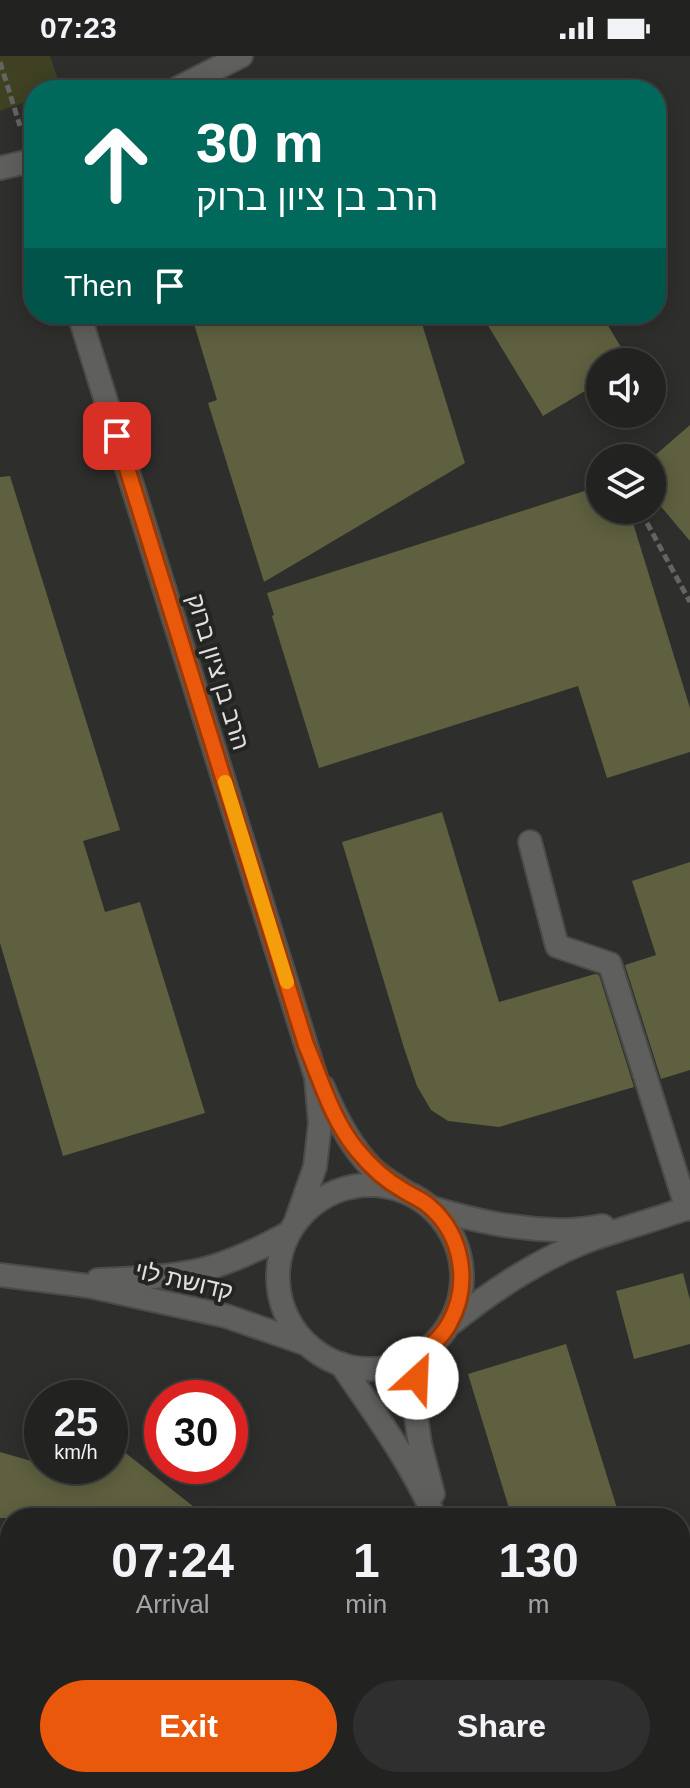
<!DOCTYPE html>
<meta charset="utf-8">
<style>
:root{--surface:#222221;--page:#2e2f2e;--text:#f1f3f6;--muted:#a2a4a5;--line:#3f3f3f;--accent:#ea580c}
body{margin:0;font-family:Helvetica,"Noto Sans Hebrew",sans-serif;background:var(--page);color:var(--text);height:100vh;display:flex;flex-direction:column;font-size:30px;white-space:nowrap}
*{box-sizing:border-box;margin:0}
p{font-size:26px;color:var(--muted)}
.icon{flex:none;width:44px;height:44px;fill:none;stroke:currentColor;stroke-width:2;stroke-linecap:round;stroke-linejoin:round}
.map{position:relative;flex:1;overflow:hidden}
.side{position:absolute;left:0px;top:1452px;width:690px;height:280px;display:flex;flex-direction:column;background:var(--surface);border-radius:32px 32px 0 0;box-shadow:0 4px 20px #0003,0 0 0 2px var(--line)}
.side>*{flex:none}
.top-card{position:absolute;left:24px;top:24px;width:642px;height:244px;border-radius:32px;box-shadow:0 4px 20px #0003,0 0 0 2px var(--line);background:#00695c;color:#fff;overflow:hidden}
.buttons{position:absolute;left:586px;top:292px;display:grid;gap:16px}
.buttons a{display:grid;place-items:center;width:80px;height:80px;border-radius:50%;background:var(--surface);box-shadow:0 4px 20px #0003,0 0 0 2px var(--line);font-size:40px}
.speed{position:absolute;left:24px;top:1324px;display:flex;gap:16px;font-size:40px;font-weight:700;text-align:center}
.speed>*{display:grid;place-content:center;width:104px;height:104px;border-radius:50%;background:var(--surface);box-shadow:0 4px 20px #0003,0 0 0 2px var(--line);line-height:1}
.speed small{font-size:20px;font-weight:400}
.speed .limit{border:12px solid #d22;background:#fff;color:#111}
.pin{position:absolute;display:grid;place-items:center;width:68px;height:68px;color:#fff;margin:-34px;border-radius:16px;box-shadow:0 4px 12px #0006}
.me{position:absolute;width:88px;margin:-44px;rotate:25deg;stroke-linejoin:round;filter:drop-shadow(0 0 6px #0008)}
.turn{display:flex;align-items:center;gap:28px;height:168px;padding:0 40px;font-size:36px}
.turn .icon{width:104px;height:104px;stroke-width:2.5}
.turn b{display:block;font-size:56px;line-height:68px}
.then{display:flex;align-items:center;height:76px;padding:0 40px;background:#0003;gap:16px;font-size:30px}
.eta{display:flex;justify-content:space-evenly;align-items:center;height:136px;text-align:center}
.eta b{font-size:48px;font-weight:700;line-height:56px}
.primary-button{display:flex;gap:16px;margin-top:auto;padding:16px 40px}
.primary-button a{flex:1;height:92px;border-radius:48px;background:var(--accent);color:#fff;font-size:32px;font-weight:700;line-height:92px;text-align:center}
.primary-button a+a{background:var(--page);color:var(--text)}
.status{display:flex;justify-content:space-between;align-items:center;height:56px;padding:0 40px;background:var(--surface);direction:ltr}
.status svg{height:22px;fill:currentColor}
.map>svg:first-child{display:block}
</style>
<div class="status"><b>07:23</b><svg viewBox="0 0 49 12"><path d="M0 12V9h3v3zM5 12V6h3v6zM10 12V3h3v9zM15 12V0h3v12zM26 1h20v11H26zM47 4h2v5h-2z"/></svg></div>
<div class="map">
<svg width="690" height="1732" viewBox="0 0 690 1732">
<rect width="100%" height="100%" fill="#2e2e2c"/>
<path fill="#3f4122" d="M0,0H50L61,33L34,34V43L0,55Z"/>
<g fill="#5e603f">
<path d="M191,258H419L465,407L264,526L208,347L217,344Z"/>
<path d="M481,258H601L630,306H600V326L543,360Z"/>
<path d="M690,369V485L652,440V402Z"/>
<path d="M10,420L120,774L83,785L105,856L140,846L205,1057L63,1100L0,887V421Z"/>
<path d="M600,430V454H629L690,652V696L607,722L578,630L319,712L272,560L274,559L267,537Z"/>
<path d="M442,756L499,946L595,918L599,919L634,1031L499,1071L448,1065L431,1054L417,1030L404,992L342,786Z"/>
<path d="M690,806V1014L661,1023L625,909L656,899L632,825Z"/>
<path d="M683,1217L690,1244V1288L634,1303L616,1235Z"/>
<path d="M566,1288L620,1462H512L468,1318Z"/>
<path d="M118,1391L208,1462H0V1396L42,1408V1410L92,1424L103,1410H110V1401Z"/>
</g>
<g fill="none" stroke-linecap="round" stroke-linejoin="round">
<defs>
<path id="service" d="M530,786L557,890L610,908L687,1153"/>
<g id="minor">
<path d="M174,34L241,0"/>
<path d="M0,112L34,104"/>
<path d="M79,258L316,1021L320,1067L315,1111L296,1165"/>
<path d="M323,1031C335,1060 350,1090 372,1112C381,1121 393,1128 404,1135"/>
<path d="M419,1299L414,1346L420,1388L433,1438"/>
<path d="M341,1308C375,1358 411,1406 435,1462"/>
<path d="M518,1722L521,1732"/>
</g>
<g id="tertiary">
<circle cx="370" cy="1221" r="92"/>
<path d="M432,1152C476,1165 513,1173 558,1174C573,1175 588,1172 603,1170"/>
<path d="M0,1219L89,1230L226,1260L307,1288"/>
<path d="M98,1224C132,1223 180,1221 212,1211C238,1203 263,1191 287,1178"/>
<path d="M453,1266C493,1234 535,1206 584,1186C619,1173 655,1164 690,1151"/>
</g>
</defs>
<use href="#service" stroke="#4b4b49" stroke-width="26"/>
<use href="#minor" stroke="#4b4b49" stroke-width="26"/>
<use href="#tertiary" stroke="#4b4b49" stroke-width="26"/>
<g stroke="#646462" stroke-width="5" stroke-dasharray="8 4" stroke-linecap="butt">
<path d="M0,6L20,70"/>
<path d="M647,467L690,546"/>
</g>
<use href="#service" stroke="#5f5f5d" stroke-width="22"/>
<use href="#minor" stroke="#5f5f5d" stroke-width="22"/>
<use href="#tertiary" stroke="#5f5f5d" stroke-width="22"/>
</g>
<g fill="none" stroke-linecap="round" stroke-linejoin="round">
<defs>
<path id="route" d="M117,380L306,989C321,1024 332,1064 357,1094C370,1110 385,1124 403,1134C412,1140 421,1143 429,1150C463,1179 471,1229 449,1268C442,1281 431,1290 419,1299L417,1322"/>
</defs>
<use href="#route" stroke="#983908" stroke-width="20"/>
<use href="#route" stroke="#ea580c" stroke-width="14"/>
<path stroke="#f59e0b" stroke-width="14" d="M225,726L287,926"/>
</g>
<g text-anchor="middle" stroke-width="8" stroke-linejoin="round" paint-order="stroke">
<g font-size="24" fill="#e0e1df" stroke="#242422">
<text transform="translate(218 616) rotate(73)" y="8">הרב בן ציון ברוק</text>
<text transform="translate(184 1225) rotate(13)" y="8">קדושת לוי</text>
</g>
</g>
</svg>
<div class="buttons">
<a><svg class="icon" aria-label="sound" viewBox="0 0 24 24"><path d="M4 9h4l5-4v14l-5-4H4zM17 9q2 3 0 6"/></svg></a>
<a><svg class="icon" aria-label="layers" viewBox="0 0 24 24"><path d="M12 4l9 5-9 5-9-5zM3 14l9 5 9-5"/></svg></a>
</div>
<div class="speed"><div>25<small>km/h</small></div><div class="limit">30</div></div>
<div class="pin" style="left:117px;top:380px;background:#d93025"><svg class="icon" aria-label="arrive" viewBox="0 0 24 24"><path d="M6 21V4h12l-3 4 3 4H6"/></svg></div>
<svg class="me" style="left:417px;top:1322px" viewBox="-20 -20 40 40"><circle r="19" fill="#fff"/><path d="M0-13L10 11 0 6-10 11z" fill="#ea580c"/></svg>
<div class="top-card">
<div class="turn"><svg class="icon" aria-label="ahead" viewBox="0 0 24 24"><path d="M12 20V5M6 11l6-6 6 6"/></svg><div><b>30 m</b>הרב בן ציון ברוק</div></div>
<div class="then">Then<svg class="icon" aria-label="arrive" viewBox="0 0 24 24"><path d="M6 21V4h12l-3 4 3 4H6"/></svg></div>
</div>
<section class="side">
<div class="eta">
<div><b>07:24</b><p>Arrival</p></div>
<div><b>1</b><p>min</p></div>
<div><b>130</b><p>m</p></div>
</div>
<div class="primary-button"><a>Exit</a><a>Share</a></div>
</section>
</div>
